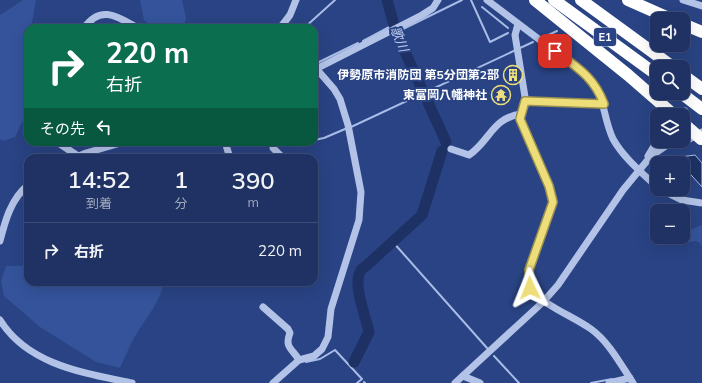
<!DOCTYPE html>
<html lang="ja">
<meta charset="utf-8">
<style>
:root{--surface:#1f3263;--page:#2c3e6c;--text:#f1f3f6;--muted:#a1aabe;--line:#3c4d78}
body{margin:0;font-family:Mulish,"Noto Sans JP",sans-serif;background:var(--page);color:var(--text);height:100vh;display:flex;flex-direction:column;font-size:15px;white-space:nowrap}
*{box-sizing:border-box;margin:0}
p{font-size:13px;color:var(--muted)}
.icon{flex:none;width:22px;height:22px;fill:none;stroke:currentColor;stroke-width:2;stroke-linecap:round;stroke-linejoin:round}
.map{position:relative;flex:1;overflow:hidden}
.details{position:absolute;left:24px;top:154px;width:294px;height:132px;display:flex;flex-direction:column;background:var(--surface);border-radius:12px;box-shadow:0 4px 16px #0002,0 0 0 1px var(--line)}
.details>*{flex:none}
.guide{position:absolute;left:24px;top:24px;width:294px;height:122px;border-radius:12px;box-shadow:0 4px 16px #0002,0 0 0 1px var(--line);background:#0b6e4f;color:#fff;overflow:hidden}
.fabs{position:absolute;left:650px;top:12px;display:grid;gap:8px}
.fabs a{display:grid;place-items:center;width:40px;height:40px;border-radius:8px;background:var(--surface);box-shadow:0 4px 16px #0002,0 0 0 1px var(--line);font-size:20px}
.pin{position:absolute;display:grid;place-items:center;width:34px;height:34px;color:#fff;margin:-17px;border-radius:8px;box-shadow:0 2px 6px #0006}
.me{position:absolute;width:44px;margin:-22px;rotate:358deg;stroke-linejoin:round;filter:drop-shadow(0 0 3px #0008)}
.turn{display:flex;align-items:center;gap:14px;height:84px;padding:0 16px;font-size:18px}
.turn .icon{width:52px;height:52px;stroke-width:2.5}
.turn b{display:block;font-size:28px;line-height:34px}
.then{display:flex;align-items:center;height:38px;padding:0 16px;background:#0003;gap:8px;font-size:15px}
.eta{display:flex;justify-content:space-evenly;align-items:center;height:68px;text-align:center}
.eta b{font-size:24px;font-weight:600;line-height:28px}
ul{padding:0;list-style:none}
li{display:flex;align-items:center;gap:12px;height:56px;padding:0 16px;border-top:1px solid var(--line)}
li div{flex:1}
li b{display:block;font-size:15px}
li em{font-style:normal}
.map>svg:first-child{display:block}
</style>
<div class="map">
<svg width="702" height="383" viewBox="0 0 702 383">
<rect width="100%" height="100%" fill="#294384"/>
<g fill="#34539b">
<path d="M23,0H36L31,28H28V110L15,137L3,141L0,139V15Z"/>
<path d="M140,0H182L186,18L183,28H154L144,20Z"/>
<path d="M702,225V247L700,243L695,241L677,244L687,231Z"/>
<path d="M28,263V282H164C159,306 142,322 132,342C127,351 124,360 120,368L96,362L40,327L4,296L1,281L6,266H21Z"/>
</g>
<path fill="#1d3165" stroke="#a8bce7" d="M695,155L702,163V187L683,166V163H680V157Z"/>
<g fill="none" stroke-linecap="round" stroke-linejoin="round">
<g stroke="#a8bce7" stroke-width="2">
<path d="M471,0L490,42L508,33"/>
<path d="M482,7L508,28"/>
<path d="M304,28L335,0"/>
<path d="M401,30L462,0"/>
<path d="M544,37L557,31"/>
<path d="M363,41L393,25"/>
<path d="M317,63L358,43"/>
<path d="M351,127L533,42"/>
<path d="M314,140L324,138L345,129"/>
<path d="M71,145L75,142"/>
<path d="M392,241L487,348"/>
<path d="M494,356L519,383"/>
<path d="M306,362L320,359L335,350L362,379L357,383"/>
<path d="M364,382L365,383"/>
<path d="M591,383L612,379"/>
</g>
<g stroke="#1d3165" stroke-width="11">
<path d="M387,0L396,32L446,142"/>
<path d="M366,266L422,215L442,151"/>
<path d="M354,362L369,332C366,317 350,279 363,268"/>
</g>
<g stroke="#b3c3e7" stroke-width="7">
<path d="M487,0L590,78C605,96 603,118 613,139C623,157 642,173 657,187"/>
<path d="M683,0L702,6"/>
<path d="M518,24L515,35L526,103L520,119L549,186L553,202L529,270L530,288C546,307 571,315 591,329C609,342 621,365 633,383"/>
<path d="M84,28C101,4 118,17 138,28"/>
<path d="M280,28L290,15L296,0"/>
<path d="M314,70L422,15L433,8L438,0"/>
<path d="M525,101L604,104"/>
<path d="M679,115L685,111"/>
<path d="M57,142L78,156"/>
<path d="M213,142H224"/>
<path d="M225,142L230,158"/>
<path d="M274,142L273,148L283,158"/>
<path d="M451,149L469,155C490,141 492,118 521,114"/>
<path d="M648,156L657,141"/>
<path d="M74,158L86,153L124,142"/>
<path d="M660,189L682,200L702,203"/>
<path d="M0,241C5,221 11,199 28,185"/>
<path d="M263,307L288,329L290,333C284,348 293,349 299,360"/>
<path d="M0,320C28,365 84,373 132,383"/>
<path d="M463,376L480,383"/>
<path d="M273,383L299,360L314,356L322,349L328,337L331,309L359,220L361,192L348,125L340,99L334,89L314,66"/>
<path d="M455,383L543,302L558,285L623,190L651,156L667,145L686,141L702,132"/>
<path d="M609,383L630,378"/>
</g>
<g stroke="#fff" stroke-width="12">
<path d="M535,0L628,75L674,115"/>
<path d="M554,0L657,75"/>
<path d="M581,0L673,67"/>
<path d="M628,0L671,19"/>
<path d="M683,24L702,32"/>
<path d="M683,75L702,89"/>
<path d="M681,93L702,109"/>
</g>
<path stroke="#fff" stroke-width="12" d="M683,123L701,139"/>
</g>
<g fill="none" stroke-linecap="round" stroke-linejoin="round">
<defs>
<path id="route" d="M530,288L529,270L553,202L549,186L520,119L525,101L604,104C594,77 577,67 555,51"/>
</defs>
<use href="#route" stroke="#9b904f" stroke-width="10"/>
<use href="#route" stroke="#eede7a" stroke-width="7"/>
</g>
<defs>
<symbol id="building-ring" viewBox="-11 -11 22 22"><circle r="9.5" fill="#294384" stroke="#eede7a" stroke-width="1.5"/><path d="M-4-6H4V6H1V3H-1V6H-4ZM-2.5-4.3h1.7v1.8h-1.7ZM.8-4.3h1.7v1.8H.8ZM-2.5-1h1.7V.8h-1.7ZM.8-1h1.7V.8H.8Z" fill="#eede7a"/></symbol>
<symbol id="temple-ring" viewBox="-11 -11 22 22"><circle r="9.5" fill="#294384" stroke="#eede7a" stroke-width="1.5"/><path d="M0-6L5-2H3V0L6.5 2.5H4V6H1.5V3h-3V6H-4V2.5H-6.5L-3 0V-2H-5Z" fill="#eede7a"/></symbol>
</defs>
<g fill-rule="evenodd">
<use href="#building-ring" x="502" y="64" width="22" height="22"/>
<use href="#temple-ring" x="490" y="84" width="22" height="22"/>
</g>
<g text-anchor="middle" stroke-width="4" stroke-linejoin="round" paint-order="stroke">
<rect fill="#294384" stroke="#bfc7da" stroke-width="1" x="594" y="28" width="22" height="18" rx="3"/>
<g font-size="11" font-weight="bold" fill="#fff">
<text x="605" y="41">E1</text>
</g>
<g font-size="12" font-weight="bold" fill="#fff" stroke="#294384" text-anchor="end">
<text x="499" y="79">伊勢原市消防団 第5分団第2部</text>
<text x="487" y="99">東富岡八幡神社</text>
</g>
<g font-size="13" font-style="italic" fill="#bfcdee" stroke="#294384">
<text transform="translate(400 39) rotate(68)" y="5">歌川</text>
</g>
</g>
</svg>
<div class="fabs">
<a><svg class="icon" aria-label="sound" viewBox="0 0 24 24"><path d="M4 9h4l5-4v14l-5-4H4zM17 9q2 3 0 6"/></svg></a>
<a><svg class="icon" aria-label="search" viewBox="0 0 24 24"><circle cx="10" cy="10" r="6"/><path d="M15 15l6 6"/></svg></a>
<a><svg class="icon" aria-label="layers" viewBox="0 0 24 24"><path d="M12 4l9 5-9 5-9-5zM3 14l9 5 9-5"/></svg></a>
<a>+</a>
<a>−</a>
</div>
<div class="pin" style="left:555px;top:51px;background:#d93025"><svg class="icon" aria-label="arrive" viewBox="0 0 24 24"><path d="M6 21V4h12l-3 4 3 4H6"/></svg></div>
<svg class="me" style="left:530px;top:288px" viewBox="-20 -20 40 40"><path d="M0-17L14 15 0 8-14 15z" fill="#eede7a" stroke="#fff" stroke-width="4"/></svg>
<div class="guide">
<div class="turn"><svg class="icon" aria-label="right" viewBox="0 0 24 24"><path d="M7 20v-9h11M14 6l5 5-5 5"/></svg><div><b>220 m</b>右折</div></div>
<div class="then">その先<svg class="icon" aria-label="left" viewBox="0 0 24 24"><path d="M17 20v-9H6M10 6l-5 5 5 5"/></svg></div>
</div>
<section class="details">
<div class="eta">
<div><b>14:52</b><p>到着</p></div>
<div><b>1</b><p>分</p></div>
<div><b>390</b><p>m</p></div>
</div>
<ul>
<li><svg class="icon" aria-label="right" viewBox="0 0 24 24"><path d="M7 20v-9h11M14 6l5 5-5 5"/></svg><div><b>右折</b></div><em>220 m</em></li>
</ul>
</section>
</div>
